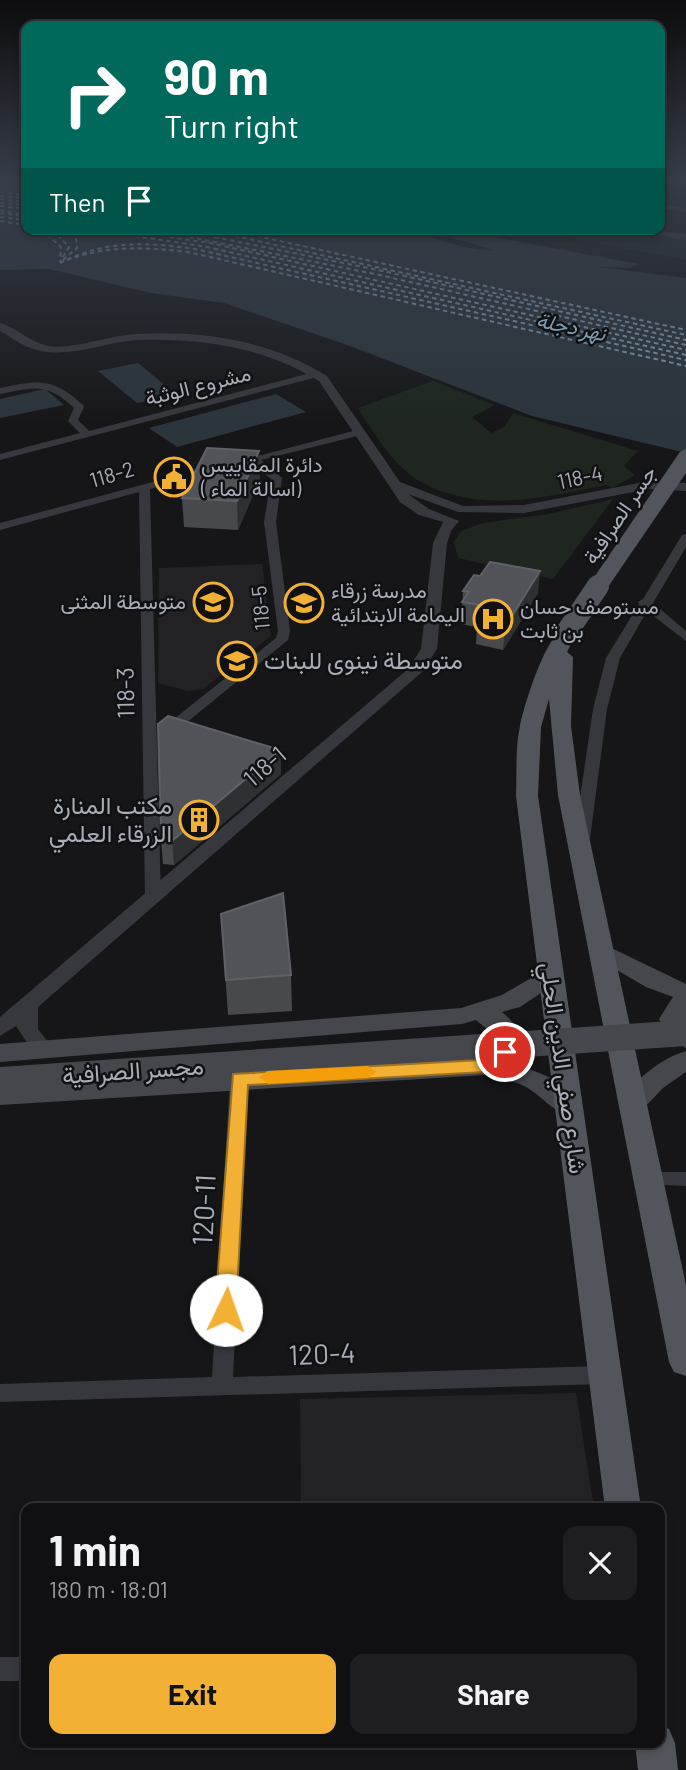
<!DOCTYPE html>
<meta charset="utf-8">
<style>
:root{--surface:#101012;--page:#1e1e20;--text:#f1f3f6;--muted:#9c9d9f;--line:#303032;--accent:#f2b134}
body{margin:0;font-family:Barlow,Vazirmatn,sans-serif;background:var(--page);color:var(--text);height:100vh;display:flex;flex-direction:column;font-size:26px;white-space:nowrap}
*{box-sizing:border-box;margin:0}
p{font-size:23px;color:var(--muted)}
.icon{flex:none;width:38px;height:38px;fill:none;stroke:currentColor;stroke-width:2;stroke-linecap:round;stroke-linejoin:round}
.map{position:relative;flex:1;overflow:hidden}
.panel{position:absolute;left:21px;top:1503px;width:644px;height:245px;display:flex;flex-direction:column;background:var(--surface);border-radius:14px;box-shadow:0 4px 10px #0003,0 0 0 2px var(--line)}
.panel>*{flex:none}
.hud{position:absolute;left:21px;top:21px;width:644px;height:214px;border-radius:14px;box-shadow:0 4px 10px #0003,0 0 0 2px var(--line);background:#00695c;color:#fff;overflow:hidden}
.pin{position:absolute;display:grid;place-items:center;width:60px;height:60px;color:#fff;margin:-30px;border:4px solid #fff;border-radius:50%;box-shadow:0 2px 7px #0007}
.me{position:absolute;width:77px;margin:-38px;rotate:3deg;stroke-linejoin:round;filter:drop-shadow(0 0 5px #0008)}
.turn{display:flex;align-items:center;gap:24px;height:147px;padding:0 28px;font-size:32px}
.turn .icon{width:91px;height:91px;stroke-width:2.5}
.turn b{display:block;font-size:49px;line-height:60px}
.then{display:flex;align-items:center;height:66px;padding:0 28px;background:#0003;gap:14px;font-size:26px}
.round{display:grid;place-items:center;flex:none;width:74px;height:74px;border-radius:14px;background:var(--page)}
.headline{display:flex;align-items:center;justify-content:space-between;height:119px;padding:0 28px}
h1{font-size:42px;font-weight:700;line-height:52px}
.primary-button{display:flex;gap:14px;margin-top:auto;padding:14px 28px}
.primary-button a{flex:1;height:80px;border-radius:14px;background:var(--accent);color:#111;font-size:28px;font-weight:700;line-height:80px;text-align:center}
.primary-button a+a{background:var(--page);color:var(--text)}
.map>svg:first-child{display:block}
</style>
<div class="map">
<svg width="686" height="1770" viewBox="0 0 686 1770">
<rect width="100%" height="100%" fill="#161618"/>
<g fill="#222225">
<path d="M262,564L271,636L203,689L188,691L158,683L159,568Z"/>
<path d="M576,1393L594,1508H301L300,1399Z"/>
</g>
<g fill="#1e261f">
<path d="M521,229H622L686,239V260Z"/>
<path d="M433,381L494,405L472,417L491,433L504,427L513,413L638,451L624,466L635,475L612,488L607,485C546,497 479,514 421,482C394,467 374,433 358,408Z"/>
<path d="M613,499L553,579L458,558L454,542L461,531L483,523L548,514Z"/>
</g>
<g fill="#2c353c">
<path d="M0,177H26V229H410C430,238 472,252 493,250L453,238L458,234L472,233L639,264L630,268L599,267L686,278V453L532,416L350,346L224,303L151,293L49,269L0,270Z"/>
<path d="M138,363L177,395L137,403L98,371Z"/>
<path d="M45,389L64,405L0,418V399Z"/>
<path d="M276,394L306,412L177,447L149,428Z"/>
</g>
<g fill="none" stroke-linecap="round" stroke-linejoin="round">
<g stroke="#7f9bb3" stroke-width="2" stroke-dasharray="4.5 3.5" stroke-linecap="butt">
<path d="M0,192L26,195"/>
<path d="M0,196L26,198"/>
<path d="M0,199L26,202"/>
<path d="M0,203L26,205"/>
<path d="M0,206L26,209"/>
<path d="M0,210L26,216"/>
<path d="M0,213L23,216"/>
<path d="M0,217L26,220"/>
<path d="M0,221L26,225"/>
<path d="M41,229L61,247L60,262"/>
<path d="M52,229L69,247L60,262"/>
<path d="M87,229L202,246L686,355"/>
<path d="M114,229L210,243L686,350"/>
<path d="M150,229L375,274L686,345"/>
<path d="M175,229L383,271L686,340"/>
<path d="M203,229L686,335"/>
<path d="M225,229L686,330"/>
<path d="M63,260L77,248L75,229"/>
<path d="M67,260C108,245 145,247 188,252L686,366"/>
<path d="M60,263C105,240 146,242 195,249L686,360"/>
</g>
<g fill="#37383d" fill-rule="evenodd">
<path d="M660,204L686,208V212L660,208Z"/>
<path d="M318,371L321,372V376L0,460V454L80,433L68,421L74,408C47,382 34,387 0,394V388C38,380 53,377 83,405L84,407L78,420L89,431Z"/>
<path d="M357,430L361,431V435L261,460L282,478L276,522L290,631L288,640L170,736H160L158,733L160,730L276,638L278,631L264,522L271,479L251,463L240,465L235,462Z"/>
<path d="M212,466L217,469L216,471L150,489L161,898L153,903L145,898L139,492L0,530V523Z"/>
<path d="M686,534V547L653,603L686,631V641L647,611L620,658L607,709L590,839L582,844L577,842L574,839L593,709L606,658L639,604L638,602L643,599L682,535Z"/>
<path d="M239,1073L245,1074L248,1079L233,1377L604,1366L612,1369L615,1375L612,1381L604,1384L0,1402V1384L212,1377L230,1079L233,1074Z"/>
<path d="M649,1172H686V1186L642,1184L639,1179L642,1174Z"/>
<rect x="0" y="1657" width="26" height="24"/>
</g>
<g fill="#37383d" fill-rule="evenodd">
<path d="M631,229L686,234V240L636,232Z"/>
<path d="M0,323C17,328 30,342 48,346C72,350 111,335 137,334C202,330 272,341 327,376L400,482L463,506L524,505L649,481L686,483V491L649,489L524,513L458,512L408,494L429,509L459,521L451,531L447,543L437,649L422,672L38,1007V1029L54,1050L51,1055H35L16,1026L0,1036V1017L408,669L421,649L433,543L443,522L419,515L400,502L319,381C265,347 201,338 138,340C103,342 62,362 28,347C18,343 9,336 0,331Z"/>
</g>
<g fill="#45474d" fill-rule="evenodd">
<path d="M601,943L686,984V1048L669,1038L659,1019L673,997L646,987L593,956L589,951L593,946Z"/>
<path d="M550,967L559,969L562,975L559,981L520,1007L502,1012C522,1028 524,1043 510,1064C535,1070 568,1081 582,1105L578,1112C555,1119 543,1095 524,1086C513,1080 497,1078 485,1075L0,1105V1087L239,1070L487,1058L493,1048L495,1036L476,1020L462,1024L0,1062V1044L461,1008L502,995Z"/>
<path d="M686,1051V1072L663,1088L642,1110L633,1113L624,1110L620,1103C633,1081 661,1058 686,1051Z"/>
</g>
<g fill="#53555c" fill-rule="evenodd">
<path d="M567,626L577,632L567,652L573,657L571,726L580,795L686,1285V1376L674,1372L669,1362L558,795L549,699L541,727L538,796L641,1508H605L516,796C517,773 515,748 520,726C524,705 547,631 567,626Z"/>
<path d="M660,1725L669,1729L675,1743L678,1770H638L635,1743H660Z"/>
</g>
<path stroke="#45474d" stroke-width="26" d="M0,1080L686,1033"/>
<path stroke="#53555c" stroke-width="17" d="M597,588L686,458"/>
<path stroke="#53555c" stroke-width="22" d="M567,632L598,586"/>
</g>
<g fill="#47494d">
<path d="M260,479L238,530L184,527L182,498Z"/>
<path d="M480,576L538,593L503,650L476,644L477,627L461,624L463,591Z"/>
<path d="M280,750L281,774L174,865L163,864L161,839Z"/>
<path d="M221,914L291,975L292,1011L228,1015Z"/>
</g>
<g fill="#2f3033">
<path d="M259,451L260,479L238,530L237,501Z"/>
<path d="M540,571L538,593L503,650L505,627Z"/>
<path d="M280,750L281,774L174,865L172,841Z"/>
</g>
<g fill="#525359" stroke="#5f6168" stroke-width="2">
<path d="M207,448L259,451L237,501L182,498Z"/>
<path d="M490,562L540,571L505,627L477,622L487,606L462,602L469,592L463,591L474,575L480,576Z"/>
<path d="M168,716L280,750L172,841L161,839L158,724Z"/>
<path d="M283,893L291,975L226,980L221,914Z"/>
</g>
<linearGradient id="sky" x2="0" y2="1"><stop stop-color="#0c0c0d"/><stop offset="0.42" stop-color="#363c48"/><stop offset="1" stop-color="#363c48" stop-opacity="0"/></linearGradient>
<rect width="686" height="425" fill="url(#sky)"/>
<path fill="#f2b134" stroke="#9d7322" stroke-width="2" d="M505,1046L514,1052L512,1056L485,1072L248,1085L236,1310L233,1316L226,1318L218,1316L215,1310L233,1074L481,1060Z"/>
<path fill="#f59e0b" d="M368,1066L377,1072L368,1078L268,1084L259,1077L268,1071Z"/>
<defs>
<symbol id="civic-ring" viewBox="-11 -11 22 22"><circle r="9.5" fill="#111113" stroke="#f2b134" stroke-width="1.5"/><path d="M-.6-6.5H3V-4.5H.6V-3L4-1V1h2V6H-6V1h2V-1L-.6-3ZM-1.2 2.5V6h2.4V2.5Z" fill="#f2b134"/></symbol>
<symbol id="school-ring" viewBox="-11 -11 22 22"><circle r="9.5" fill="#111113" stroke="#f2b134" stroke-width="1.5"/><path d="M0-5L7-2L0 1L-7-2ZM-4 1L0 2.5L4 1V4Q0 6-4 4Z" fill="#f2b134"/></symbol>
<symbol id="hospital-ring" viewBox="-11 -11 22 22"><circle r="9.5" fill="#111113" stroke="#f2b134" stroke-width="1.5"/><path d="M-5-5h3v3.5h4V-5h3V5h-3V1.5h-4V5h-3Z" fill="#f2b134"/></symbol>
<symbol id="building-ring" viewBox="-11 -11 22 22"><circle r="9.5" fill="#111113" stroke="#f2b134" stroke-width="1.5"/><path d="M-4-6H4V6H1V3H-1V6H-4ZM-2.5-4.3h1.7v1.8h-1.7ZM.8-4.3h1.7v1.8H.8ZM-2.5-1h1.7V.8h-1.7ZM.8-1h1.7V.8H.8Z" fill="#f2b134"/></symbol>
</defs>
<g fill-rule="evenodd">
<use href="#civic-ring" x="152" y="455" width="44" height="44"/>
<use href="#school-ring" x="191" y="580" width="44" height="44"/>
<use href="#school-ring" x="282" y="581" width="44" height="44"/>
<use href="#hospital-ring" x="471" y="597" width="44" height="44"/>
<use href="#school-ring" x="215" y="639" width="44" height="44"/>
<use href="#building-ring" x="177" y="798" width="44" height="44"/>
</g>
<g text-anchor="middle" stroke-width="5" stroke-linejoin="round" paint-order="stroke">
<g font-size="21" font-style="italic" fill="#7f9bb3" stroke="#111113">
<text transform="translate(571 327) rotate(12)" y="7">نهر دجلة</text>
</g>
<g font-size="21" fill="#a8adb8" stroke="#111113">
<text transform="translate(198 386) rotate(-14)" y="7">مشروع الوثبة</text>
<text transform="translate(112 475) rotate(-16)" y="7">118-2</text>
<text transform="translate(580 478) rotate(-12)" y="7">118-4</text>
<text transform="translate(620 515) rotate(-56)" y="7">جسر الصرافية</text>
<text transform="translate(261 608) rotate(-95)" y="7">118-5</text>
</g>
<g font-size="21" fill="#a8adb8" stroke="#111113" text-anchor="start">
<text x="201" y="472">دائرة المقاييس<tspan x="201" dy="24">( اسالة الماء)</tspan></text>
<text x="331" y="598">مدرسة زرقاء<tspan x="331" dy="24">اليمامة الابتدائية</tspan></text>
<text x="186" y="609" text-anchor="end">متوسطة المثنى</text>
<text x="520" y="614">مستوصف حسان<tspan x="520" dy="24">بن ثابت</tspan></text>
</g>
<g font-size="24" fill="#a8adb8" stroke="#111113" text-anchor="start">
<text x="264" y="669">متوسطة نينوى للبنات</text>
<text x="172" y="814" text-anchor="end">مكتب المنارة<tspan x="172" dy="28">الزرقاء العلمي</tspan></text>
</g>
<g font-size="24" fill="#a8adb8" stroke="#111113">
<text transform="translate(126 693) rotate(-91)" y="8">118-3</text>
<text transform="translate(265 767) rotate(-41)" y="8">118-1</text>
<text transform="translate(563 1068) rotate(82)" y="8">شارع صفي الدين الحلي</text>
<text transform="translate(133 1071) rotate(-4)" y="8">مجسر الصرافية</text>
</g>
<g font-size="28" fill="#a8adb8" stroke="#111113">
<text transform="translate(204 1210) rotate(-87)" y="10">120-11</text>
<text transform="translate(322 1354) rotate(-2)" y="10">120-4</text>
</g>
</g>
</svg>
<div class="pin" style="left:505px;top:1052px;background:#d93025"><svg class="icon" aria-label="arrive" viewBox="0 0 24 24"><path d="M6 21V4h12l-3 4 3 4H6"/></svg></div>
<svg class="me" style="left:226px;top:1310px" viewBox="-20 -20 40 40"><circle r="19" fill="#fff"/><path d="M0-13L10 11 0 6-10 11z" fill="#f2b134"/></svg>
<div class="hud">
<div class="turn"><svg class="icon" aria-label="right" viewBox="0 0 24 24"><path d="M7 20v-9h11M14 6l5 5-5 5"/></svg><div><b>90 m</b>Turn right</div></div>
<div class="then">Then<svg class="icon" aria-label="arrive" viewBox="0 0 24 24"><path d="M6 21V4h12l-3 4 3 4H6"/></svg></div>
</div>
<section class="panel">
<div class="headline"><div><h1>1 min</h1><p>180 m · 18:01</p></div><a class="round"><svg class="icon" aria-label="close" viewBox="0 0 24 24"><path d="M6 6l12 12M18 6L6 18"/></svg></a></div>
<div class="primary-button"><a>Exit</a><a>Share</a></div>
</section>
</div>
